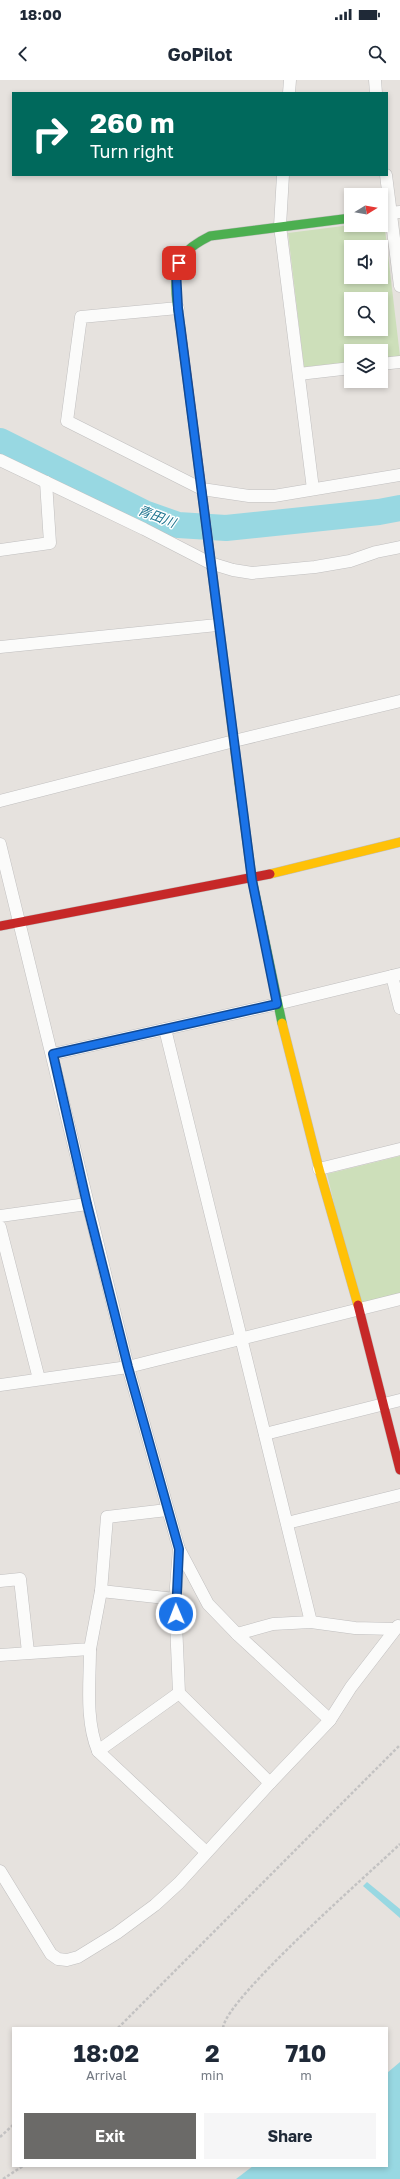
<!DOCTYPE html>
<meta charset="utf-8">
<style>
:root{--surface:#fff;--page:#f6f6f7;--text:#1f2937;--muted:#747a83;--accent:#6b6a68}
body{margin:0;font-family:"Golos Text","Noto Sans JP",sans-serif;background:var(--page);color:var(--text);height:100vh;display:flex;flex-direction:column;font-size:15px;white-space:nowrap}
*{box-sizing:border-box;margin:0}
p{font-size:13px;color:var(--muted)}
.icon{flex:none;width:22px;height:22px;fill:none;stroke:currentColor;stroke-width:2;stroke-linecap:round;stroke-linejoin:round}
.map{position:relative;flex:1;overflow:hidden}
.details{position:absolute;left:12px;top:1947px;width:376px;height:140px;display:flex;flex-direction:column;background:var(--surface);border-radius:0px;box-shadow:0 2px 6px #0003}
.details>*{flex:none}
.guide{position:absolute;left:12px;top:12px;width:376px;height:84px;border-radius:0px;box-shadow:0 2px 6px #0003;background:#00695c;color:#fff;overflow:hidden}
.needle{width:26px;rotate:79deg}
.tools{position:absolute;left:344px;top:108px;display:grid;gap:8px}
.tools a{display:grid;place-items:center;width:44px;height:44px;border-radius:0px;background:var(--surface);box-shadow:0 2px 6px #0003;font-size:20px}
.pin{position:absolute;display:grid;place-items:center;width:34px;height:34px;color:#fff;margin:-17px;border-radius:8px;box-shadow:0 2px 6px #0006}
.me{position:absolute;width:44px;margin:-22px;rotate:359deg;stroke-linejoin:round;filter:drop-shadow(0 0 3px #0008)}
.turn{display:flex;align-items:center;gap:14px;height:84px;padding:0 12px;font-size:18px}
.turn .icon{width:52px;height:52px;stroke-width:2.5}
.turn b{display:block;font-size:28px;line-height:34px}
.eta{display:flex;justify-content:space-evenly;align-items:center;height:68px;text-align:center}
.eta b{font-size:24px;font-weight:700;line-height:28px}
.primary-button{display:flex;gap:8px;margin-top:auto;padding:8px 12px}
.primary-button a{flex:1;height:46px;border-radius:0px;background:var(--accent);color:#fff;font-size:16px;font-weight:700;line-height:46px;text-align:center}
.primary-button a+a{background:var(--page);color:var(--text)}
.status{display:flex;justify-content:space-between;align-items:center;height:28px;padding:0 20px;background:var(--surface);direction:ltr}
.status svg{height:11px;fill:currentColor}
header{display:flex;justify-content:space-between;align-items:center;height:52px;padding:0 12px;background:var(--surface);font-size:18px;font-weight:700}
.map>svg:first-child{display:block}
</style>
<div class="status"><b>18:00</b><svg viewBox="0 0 49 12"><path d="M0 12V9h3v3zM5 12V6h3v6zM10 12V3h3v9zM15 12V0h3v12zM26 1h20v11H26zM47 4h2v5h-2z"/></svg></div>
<header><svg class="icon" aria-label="back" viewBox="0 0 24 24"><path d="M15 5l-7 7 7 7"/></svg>GoPilot<svg class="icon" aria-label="search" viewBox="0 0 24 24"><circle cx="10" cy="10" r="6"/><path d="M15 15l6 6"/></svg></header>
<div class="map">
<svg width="400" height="2099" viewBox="0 0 400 2099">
<rect width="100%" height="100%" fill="#e6e2de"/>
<g fill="#cddfba" fill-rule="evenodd">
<path d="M381,141H384L400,276L381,278V271H351V282L304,287L288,153L351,145H381ZM351,167H381V197H351ZM351,219H381V249H351Z"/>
<path d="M400,1076V1213L358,1224L327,1094Z"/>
</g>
<g fill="#98d8e2">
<path d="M367,1802L400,1829V1838L363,1806Z"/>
<path d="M400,1982V2099H236L253,2086H387V1993Z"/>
</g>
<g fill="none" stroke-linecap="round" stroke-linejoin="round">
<path stroke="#98d8e2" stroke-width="26" d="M0,361L144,433L178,445L226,448L379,432L400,428"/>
<defs>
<g id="street">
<path d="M375,0L376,13"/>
<path d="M289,13L290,0"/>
<path d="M283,95L280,146L313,409"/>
<path d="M386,95L400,206"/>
<path d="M381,134L400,132"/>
<path d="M178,228L81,237L67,341L202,409L249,416H274L400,395"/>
<path d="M381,284L400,282"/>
<path d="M299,294L351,288"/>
<path d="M0,380L144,449L210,483L233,490L252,493L315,487L350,481L376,472L400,467"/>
<path d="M0,470L50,463L46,402"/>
<path d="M0,567L217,545"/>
<path d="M0,721L234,661L400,621"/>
<path d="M0,764L128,1287L179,1469L208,1524L237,1554L273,1544L311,1542L355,1548L394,1549"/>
<path d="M392,896L400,928"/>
<path d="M165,949L311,1542"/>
<path d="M53,974L277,924L400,894"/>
<path d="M319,1089L400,1069"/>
<path d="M0,1136L87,1124"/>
<path d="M0,1147L39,1299"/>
<path d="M0,1305L128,1287L400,1219"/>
<path d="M265,1354L400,1320"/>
<path d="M287,1443L400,1415"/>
<path d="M179,1469L175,1519L179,1613L270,1703"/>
<path d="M0,1501L20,1499L28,1572"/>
<path d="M101,1511L175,1519"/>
<path d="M237,1554L330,1640"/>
<path d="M90,1569C90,1602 85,1640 98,1671"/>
<path d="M0,1575L90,1569L101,1511L107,1437L167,1430"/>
<path d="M179,1613L98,1671L206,1772"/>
<path d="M0,1791L51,1874L58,1879L67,1880L78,1877L117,1853L155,1825L179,1803L270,1703L330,1640L351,1607L398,1546"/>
</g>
<g id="fast">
<path d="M181,250C178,229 170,196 183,176C189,167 200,161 210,156L351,138"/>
<path d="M239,702L252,799L282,943"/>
</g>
<g id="slow">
<path d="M213,498L239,702"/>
<path d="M270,794L400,762"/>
<path d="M282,943L319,1089L358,1225"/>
</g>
<g id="jam">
<path d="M181,250L213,498"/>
<path d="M0,846L270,794"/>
<path d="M358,1225L400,1390"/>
</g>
</defs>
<use href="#street" stroke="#c0bfbf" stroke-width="13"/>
<use href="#fast" stroke="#c0bfbf" stroke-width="10"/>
<use href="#slow" stroke="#c0bfbf" stroke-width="10"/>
<use href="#jam" stroke="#c0bfbf" stroke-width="10"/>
<g stroke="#c3c2c2" stroke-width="2.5" stroke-dasharray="3 2" stroke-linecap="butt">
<path d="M118,1948L400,1665"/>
<path d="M223,1948C226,1918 371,1792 400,1764"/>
<path d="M0,2057L13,2045"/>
<path d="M3,2099L23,2086"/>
</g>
<use href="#street" stroke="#fbfbfa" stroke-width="12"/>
<use href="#fast" stroke="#4caf50" stroke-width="9"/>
<use href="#slow" stroke="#ffc107" stroke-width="9"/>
<use href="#jam" stroke="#c62828" stroke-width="9"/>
</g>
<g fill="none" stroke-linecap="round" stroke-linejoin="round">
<defs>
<path id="route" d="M176,1534L179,1469L128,1287L87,1124L53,974L277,924L252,800L178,228L176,190L179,183"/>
</defs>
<use href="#route" stroke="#114b97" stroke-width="10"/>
<use href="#route" stroke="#1a73e8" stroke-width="7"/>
</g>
<g text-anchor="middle" stroke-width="3" stroke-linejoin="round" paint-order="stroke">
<g font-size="13" font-style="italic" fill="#19728d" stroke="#fff">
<text transform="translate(157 436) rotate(21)" y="5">青田川</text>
</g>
</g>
</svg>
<div class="tools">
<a><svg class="needle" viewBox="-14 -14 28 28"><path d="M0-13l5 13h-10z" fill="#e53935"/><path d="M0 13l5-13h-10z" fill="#747a83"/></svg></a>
<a><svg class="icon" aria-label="sound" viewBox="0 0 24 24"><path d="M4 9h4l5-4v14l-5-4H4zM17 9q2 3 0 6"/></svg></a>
<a><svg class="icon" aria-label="search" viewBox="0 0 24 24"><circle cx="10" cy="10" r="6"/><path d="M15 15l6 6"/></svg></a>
<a><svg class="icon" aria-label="layers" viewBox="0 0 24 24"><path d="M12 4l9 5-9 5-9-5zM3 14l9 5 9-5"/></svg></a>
</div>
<div class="pin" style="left:179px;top:183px;background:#d93025"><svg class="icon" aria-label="arrive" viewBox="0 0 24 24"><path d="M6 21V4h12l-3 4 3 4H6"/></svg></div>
<svg class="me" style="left:176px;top:1534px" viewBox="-20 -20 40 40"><circle r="17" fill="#1a73e8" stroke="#fff" stroke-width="3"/><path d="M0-11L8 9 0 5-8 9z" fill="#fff"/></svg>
<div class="guide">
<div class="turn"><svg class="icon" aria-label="right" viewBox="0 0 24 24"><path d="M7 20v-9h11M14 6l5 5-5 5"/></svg><div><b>260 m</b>Turn right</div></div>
</div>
<section class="details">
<div class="eta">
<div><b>18:02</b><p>Arrival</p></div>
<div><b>2</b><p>min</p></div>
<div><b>710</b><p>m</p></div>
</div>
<div class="primary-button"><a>Exit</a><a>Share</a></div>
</section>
</div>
